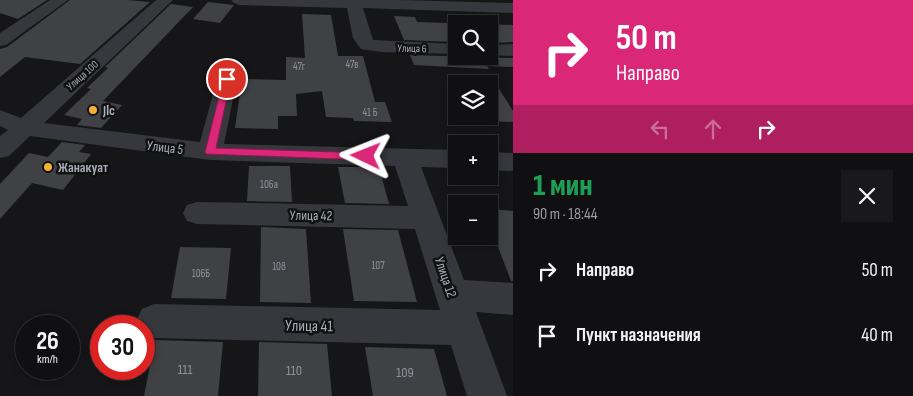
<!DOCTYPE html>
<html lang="ru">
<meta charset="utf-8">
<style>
:root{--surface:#101012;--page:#19191b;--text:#f1f3f6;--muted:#9c9d9f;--line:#303032}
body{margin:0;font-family:"Sofia Sans Condensed",sans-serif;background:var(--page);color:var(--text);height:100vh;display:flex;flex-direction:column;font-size:19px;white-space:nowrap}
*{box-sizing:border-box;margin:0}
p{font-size:16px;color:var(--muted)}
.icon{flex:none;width:28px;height:28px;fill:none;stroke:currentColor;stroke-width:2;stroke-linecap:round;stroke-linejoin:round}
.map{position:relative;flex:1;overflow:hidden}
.drawer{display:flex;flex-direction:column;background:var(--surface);width:400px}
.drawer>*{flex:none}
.banner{background:#db2777;color:#fff;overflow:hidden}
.fabs{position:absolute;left:448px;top:15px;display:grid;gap:10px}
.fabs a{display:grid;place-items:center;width:50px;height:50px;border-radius:0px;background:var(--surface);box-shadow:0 2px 8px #0003,0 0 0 1px var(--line);font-size:25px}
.speed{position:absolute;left:15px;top:315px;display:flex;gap:10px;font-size:25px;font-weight:700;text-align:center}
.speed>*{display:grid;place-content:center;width:65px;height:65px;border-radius:50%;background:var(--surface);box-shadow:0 2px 8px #0003,0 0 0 1px var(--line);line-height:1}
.speed small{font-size:12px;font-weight:400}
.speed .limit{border:8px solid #d22;background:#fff;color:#111}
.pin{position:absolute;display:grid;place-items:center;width:42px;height:42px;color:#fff;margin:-21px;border:2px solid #fff;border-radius:50%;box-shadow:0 1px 5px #0007}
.me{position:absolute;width:55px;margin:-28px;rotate:272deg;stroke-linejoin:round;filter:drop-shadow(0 0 4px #0008)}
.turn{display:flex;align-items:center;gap:18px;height:105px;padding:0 20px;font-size:22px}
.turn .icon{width:65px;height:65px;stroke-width:2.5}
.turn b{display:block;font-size:35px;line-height:42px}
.lanes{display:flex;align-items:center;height:48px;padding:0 20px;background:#0003;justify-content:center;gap:25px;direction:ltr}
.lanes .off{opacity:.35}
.round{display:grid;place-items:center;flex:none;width:52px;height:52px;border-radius:0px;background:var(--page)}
.summary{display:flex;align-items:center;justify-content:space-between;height:85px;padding:0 20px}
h1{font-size:30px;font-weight:800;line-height:38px;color:#1e9e55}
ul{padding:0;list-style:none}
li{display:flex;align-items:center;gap:15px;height:65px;padding:0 20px}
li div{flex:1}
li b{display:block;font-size:19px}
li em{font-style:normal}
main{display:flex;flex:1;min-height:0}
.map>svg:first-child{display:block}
</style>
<main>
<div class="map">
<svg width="513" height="396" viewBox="0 0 513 396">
<rect width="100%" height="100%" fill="#161618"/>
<g fill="#404145">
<path d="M0,0H47L18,19L0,13Z"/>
<path d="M70,0H127L150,2L80,64L25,57L0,77V49L7,47Z"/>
<path d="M208,2L234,5L220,23L193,19Z"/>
<path d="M171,4L193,7L103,101L122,105L101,128L77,125L82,119L64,115L91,89L87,88L108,68L105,67Z"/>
<path d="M302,14L331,15L338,56H363L375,102H385L392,122L354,121L353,118L326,117L322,91L296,94L297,116H278V129L235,128L242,79L286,80V57L305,58Z"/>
<path d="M394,16L415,17L417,22L480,24H456V42L404,40Z"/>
<path d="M489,24L513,25V42L489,43Z"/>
<path d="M410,55L513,58V67L487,66L489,69L414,65Z"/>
<path d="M489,73L513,111V122L489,121Z"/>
<path d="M62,142L85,145L79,152L91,154L63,190L32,183L0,219V184L29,153L48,157Z"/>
<path d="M249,166H290L292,202L247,201Z"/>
<path d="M338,167H379L389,204L345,203Z"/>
<path d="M489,209L513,211V281H511L489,223Z"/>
<path d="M261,227L306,229L311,303L260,302Z"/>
<path d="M343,229L398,230L417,302L354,301Z"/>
<path d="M180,247L231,248L226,299L171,298Z"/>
<path d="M155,340L223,342L218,396H144Z"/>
<path d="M259,342L327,344L332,396H258Z"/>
<path d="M365,347L434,349L447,396H373Z"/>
</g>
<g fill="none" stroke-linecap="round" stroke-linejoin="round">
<g fill="#37383d" fill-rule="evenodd">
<path d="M50,0H68L6,45L0,46V33Z"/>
<path d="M156,0H173L44,123L200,142L217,79L220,75L227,73L234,75L237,79L224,144L456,150V168L421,167L464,280L513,283V315L476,312L507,396H467L451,345L154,338L144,334V326H139L136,321L142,309L154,304L440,310L415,229L197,224L187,221L183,213L187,205L197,202L408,206L395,166L210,160L30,136L9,156L0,158V136L8,130L0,126V110L21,118Z"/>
<path d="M231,0H399L513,3V13L363,8L373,40L456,44V54L381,52L361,49L353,38L347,8L239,5L234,3Z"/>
<path d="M513,44V56L489,55V45Z"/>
<path d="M489,152L513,153V171L489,170Z"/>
</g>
</g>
<path fill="#db2777" stroke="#8e194d" d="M224,77L231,79L216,148L366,153L371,156L366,160L206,154L205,152Z"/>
<g fill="#f2b134" stroke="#111113" stroke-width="2">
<circle cx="93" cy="110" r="5"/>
<circle cx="48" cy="167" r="5"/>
</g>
<g text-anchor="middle" stroke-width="5" stroke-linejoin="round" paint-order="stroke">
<g font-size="11" fill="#a8adb8" stroke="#111113">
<text transform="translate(412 48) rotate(1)" y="4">Улица 6</text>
<text transform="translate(82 75) rotate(-42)" y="4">Улица 100</text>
</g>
<g font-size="11" fill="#8e929b">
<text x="352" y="68">47в</text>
<text x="299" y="70">47г</text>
<text x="370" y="116">41 Б</text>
<text x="269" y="188">106а</text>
<text x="378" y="269">107</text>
<text x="279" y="270">108</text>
<text x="201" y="277">106Б</text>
</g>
<g font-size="14" font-weight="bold" fill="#a8adb8" stroke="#111113" text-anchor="start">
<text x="103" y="115">Jlc</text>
<text x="58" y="172">Жанакуат</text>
</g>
<g font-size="14" fill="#a8adb8" stroke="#111113">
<text transform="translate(165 147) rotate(7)" y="5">Улица 5</text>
<text transform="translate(311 215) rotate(1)" y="5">Улица 42</text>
<text transform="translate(446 277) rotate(71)" y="5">Улица 12</text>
</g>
<g font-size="14" fill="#8e929b">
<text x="185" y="374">111</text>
<text x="294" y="375">110</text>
<text x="405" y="377">109</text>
</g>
<g font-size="16" fill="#a8adb8" stroke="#111113">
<text transform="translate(309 325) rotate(1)" y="6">Улица 41</text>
</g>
</g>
</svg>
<div class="fabs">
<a><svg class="icon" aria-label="search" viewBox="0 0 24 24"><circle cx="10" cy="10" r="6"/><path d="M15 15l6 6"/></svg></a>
<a><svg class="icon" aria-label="layers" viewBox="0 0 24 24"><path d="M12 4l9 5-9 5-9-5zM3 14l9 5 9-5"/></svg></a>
<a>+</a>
<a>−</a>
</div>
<div class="speed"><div>26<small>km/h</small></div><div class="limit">30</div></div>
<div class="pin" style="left:227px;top:79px;background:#d93025"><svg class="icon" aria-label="arrive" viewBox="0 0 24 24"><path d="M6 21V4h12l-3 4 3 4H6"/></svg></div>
<svg class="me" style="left:366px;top:156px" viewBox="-20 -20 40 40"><path d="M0-17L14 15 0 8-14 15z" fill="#db2777" stroke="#fff" stroke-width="4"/></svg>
</div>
<section class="drawer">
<div class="banner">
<div class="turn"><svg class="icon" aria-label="right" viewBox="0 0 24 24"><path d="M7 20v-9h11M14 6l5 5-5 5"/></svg><div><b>50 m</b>Направо</div></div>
<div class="lanes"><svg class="icon off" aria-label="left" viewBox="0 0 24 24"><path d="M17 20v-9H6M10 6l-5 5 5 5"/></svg><svg class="icon off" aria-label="ahead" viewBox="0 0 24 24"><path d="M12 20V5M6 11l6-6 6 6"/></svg><svg class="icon" aria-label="right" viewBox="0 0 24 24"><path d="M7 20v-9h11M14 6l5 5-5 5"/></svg></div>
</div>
<div class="summary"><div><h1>1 мин</h1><p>90 m · 18:44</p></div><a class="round"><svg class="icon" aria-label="close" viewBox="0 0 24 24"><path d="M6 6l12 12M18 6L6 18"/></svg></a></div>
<ul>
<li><svg class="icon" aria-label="right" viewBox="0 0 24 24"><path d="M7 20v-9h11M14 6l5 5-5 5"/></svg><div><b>Направо</b></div><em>50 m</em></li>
<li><svg class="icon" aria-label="arrive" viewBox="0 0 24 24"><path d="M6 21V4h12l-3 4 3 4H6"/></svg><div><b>Пункт назначения</b></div><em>40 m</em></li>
</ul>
</section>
</main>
